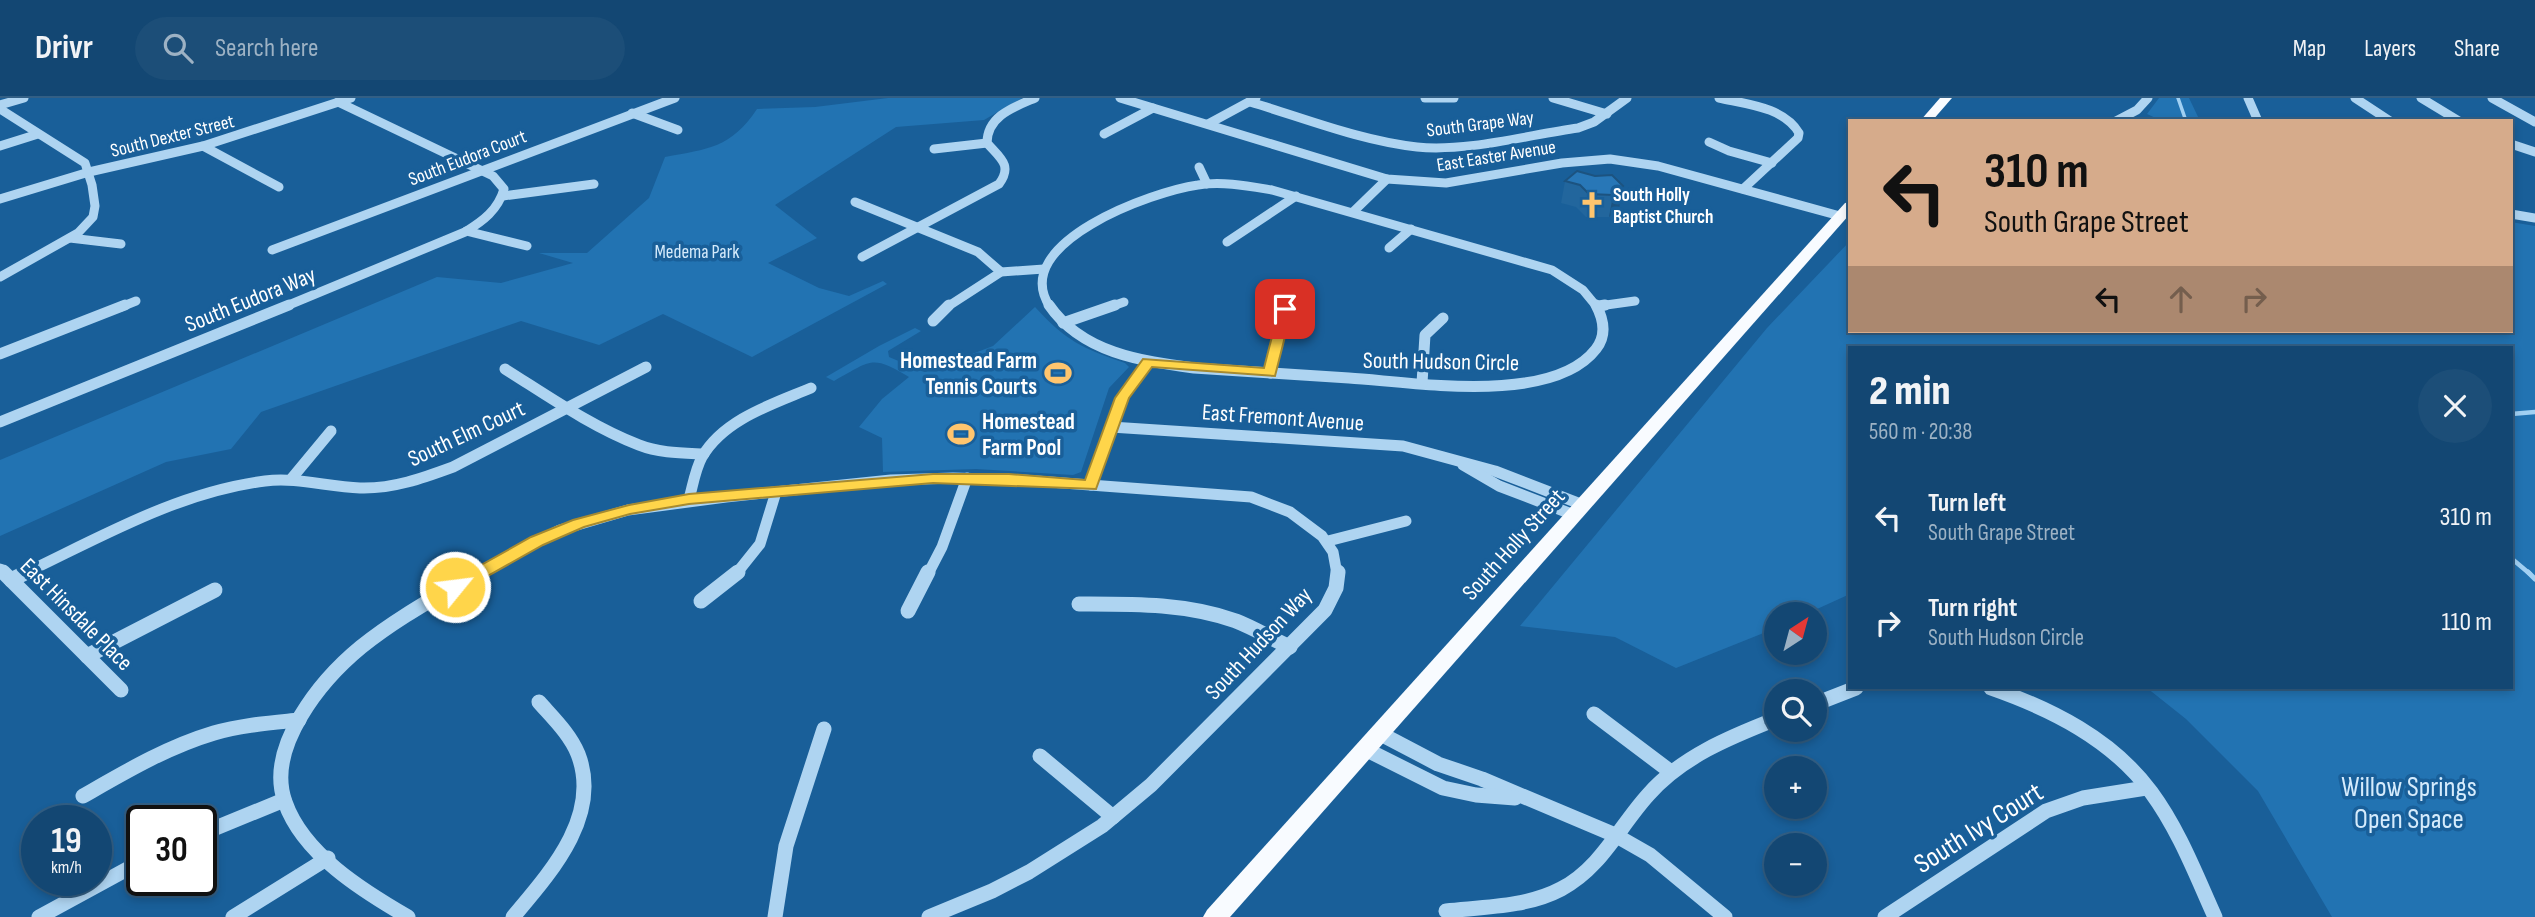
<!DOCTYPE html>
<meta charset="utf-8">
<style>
:root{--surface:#134773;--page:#1c4e78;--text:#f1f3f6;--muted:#9db2c4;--line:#325f85}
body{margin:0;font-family:"Sofia Sans Condensed",sans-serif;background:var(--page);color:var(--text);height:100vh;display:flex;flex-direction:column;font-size:26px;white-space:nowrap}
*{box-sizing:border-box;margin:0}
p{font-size:23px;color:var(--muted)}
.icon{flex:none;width:38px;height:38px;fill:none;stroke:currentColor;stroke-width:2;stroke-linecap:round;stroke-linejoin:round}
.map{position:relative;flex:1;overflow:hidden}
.panel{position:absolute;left:1848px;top:248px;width:665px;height:343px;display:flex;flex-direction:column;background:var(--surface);border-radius:0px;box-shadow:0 4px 10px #0003,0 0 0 2px var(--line)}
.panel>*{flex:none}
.top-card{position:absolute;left:1848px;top:21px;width:665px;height:214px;border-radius:0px;box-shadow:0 4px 10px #0003,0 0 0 2px var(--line);background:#d6ab8b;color:#111;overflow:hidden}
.needle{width:46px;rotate:36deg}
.controls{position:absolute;left:1764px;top:504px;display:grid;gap:14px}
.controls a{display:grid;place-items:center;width:63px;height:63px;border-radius:50%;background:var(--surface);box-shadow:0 4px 10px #0003,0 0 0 2px var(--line);font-size:35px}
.speed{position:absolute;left:21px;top:707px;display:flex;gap:14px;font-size:35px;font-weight:700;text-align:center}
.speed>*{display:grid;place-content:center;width:91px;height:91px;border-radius:50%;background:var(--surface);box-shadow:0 4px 10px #0003,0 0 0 2px var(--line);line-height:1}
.speed small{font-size:18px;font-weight:400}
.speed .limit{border:4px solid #111;border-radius:10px;background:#fff;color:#111}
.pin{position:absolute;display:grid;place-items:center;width:60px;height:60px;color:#fff;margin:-30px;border-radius:14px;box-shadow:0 4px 10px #0006}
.me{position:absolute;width:77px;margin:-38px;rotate:61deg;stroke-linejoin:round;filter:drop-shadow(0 0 5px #0008)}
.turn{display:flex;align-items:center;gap:24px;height:147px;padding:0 21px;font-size:32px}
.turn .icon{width:91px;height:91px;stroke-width:2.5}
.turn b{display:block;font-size:49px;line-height:60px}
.lanes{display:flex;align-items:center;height:66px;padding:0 21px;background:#0003;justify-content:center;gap:35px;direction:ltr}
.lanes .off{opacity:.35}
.round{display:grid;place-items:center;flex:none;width:74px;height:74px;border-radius:37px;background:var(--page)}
.head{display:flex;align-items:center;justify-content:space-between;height:119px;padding:0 21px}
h1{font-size:42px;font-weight:800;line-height:52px}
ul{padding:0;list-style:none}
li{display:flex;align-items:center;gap:21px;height:105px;padding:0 21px}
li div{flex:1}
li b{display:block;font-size:26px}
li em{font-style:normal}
header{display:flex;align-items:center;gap:42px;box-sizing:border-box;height:98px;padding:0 35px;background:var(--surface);border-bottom:2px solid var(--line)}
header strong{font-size:33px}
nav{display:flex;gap:38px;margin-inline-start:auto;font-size:24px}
.search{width:490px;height:63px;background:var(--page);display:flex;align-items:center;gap:18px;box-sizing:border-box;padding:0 24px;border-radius:38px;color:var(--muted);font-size:26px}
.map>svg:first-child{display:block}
</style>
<header>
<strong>Drivr</strong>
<div class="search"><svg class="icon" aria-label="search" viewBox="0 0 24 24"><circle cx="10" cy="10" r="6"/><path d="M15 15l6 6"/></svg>Search here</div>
<nav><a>Map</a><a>Layers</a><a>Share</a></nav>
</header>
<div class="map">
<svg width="2535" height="819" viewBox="0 0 2535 819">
<rect width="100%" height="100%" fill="#195f99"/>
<g fill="#2273b2">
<path d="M888,0H1022L984,22L896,29L775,107L817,140L768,165L819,190L849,198L883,183L887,186L752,259L663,216L599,247L521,223L261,314L231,351L166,364L0,438V362L437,179L501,185L573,165L539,155H587L649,100L665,59C708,51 731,50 757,11L815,9Z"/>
<path d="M2159,0H2189L2200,23H2162L2147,16Z"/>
<path d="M2511,124L2535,128V819H2332L2258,693L2186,621L2147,590H2511V250H1850V496L1806,516H1776V530L1676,570L1615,539L1520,528L1767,230L1850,143V233H2511Z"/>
<path d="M1035,209C1066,243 1082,250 1125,265L1129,269L1109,290L1081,374L1073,377L976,371L883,374L882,340L859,329L882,301L909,279C871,256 871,263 834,283L826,279L879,248L915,230L921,233L888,253L889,259L925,274L993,248Z"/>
</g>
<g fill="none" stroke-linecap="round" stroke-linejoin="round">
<path stroke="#a1d0f3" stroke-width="3.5" d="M2178,0L2186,23"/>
<g stroke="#a1d0f3" stroke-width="4.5">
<path d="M2511,316L2535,314"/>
<path d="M2511,460L2530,476"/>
</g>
<path stroke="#a1d0f3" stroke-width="5" d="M2528,474L2535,481"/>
<g stroke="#aed4f1" stroke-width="9">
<path d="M1120,0L1387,81L1446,85L1562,65L1610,61L1658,68L1840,118"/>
<path d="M1425,0H1454"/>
<path d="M1553,0L1607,16"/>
<path d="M1719,0C1746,6 1784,9 1799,35L1798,40L1743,91"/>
<path d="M2248,0L2258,23"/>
<path d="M2355,0L2390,23"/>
<path d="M2421,0L2459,23"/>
<path d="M2492,0L2535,24"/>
<path d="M1250,4C1304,20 1361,43 1417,49C1467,54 1528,37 1578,30L1594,24L1627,0"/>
<path d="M0,7L24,0"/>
<path d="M0,11L85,65L92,87L95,108L93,119L78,135L0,179"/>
<path d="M632,15L678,32"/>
<path d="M2116,23L2137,12L2148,0"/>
<path d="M1208,26L1256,0"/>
<path d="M1104,36L1153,10"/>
<path d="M1709,44L1729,53L1772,65"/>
<path d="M2511,46L2535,54"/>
<path d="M0,48L38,36"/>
<path d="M203,48L279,89"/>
<path d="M934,51L987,45"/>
<path d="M1199,69L1207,86"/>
<path d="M503,98L594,86"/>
<path d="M0,101L89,74L203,48L351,0"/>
<path d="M855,104L978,154L1001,174"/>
<path d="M1353,114L1387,81"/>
<path d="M2511,116L2535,120"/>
<path d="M466,133L527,148"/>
<path d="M70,140L121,146"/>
<path d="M1227,144L1296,98"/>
<path d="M1389,150L1411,131"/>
<path d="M272,152L675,0"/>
<path d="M862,159L999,86C1013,67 1000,60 987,45C987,18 1014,9 1035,0"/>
<path d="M1599,208L1635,203"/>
<path d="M121,209L136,203"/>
<path d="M284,209L465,134C483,123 498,112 504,91L493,78L338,4"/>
<path d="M947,209L1001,174L1044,171"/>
<path d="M1050,209C1007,145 1154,93 1198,87C1222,83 1248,88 1272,92L1552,172L1583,192L1597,209"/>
<path d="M1110,209L1124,204"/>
</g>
<g stroke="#aed4f1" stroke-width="11">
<path d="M1049,207C1082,255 1141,263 1194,270C1246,273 1297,277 1349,280C1413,284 1552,308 1596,251C1607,237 1604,222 1596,207"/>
<path d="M1599,208L1605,207"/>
<path d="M933,223L949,207"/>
<path d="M1063,225L1115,207"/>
<path d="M0,256L125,207"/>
<path d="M505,271C548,298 592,329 639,347C659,355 683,355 704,356"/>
<path d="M1270,275L1285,211"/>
<path d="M1422,285L1425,237L1443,220"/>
<path d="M0,324L289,207"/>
<path d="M1111,329L1403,348L1495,373L1583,407"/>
<path d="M1463,367L1499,388L1574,417"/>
<path d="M292,380L331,333"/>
<path d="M1091,387L1122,300L1148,264"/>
<path d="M689,401C693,387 695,372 702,359C724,321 773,306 811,290"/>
<path d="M1328,443L1406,423"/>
<path d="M0,471L5,476"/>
<path d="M23,476C101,439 178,394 265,383C297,379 328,389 360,390C393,391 423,380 453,369L646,269"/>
<path d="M475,476L560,432L628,412L726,399L891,382L953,380L1023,382L1251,399L1290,414L1322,438L1333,454L1337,476"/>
<path d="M736,476L760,446L776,394"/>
<path d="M928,476L942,449L967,380"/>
</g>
<g stroke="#aed4f1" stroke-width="15">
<path d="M3,474L121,592"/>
<path d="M11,482L27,474"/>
<path d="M701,503L738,474"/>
<path d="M1079,506C1132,506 1185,505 1236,523C1254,530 1272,541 1290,549"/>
<path d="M908,513L928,474"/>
<path d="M87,558L215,492"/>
<path d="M1991,590C2051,611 2112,641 2151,694C2179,732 2196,777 2215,819"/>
<path d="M1815,606L1856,590"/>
<path d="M1594,616L1671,674"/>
<path d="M1379,635L1438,666L1482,681L1615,737L1650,757L1725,819"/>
<path d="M1365,651L1443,690L1476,697L1515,700"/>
<path d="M1040,658L1113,719"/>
<path d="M83,698C125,674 167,649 214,635C242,627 270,625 299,622"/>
<path d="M201,736L284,702"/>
<path d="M1446,813C1484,809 1527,809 1561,791C1601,770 1619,729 1648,697C1681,659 1730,639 1776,621"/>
<path d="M39,819L142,763"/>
<path d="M233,819L328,760"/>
<path d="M408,819C363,793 303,756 285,704C265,649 322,581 361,549C397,520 438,498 478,474"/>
<path d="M513,819C550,775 602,718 578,656C570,636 553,620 539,604"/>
<path d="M775,819L786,748L824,631"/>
<path d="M929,819L992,793L1029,774L1102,728L1151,687L1325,512L1336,490L1338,474"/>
<path d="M1885,819L2046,713L2083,700L2146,690"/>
</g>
<g fill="#f8fbff" fill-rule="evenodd">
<path d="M1940,0H1952L1932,23H1920Z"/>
<path d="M1850,104V116L1230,819H1203L1207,812L1845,105Z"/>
</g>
</g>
<path fill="#22669d" d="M1612,77L1619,111L1609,119H1586L1576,109L1561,105L1565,83Z"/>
<path fill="#1c5380" d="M1623,88L1619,111L1609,119L1613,97Z"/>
<path fill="#2877b7" stroke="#1c5380" stroke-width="2" d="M1577,73L1595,78L1612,77L1623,88L1613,97L1589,96L1580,87L1565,83Z"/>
<path fill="#ffd54a" stroke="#a68a30" stroke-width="2" d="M1285,207L1292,211L1275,278L1152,269L1129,300L1096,391L933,385L689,406L630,416L584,429L543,447L461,493H449L446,489L449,485L531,439L573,422L629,407L689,396L933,376H1009L1085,382L1115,300L1143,261L1264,270L1279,211Z"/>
<defs>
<symbol id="church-bare" viewBox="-9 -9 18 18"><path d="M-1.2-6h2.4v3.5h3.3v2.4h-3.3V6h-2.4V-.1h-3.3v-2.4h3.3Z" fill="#ffc56e" stroke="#195f99" stroke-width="2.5" paint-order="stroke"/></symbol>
<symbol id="stadium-bare" viewBox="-9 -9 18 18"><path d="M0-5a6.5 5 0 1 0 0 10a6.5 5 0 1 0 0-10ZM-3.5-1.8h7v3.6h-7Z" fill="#ffc56e" stroke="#195f99" stroke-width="2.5" paint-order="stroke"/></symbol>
</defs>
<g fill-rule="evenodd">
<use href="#church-bare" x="1573" y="88" width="38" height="38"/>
<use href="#stadium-bare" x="1039" y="256" width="38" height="38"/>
<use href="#stadium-bare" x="942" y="317" width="38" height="38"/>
</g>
<g text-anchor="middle" stroke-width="7" stroke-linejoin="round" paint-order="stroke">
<g font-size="19" fill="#fff" stroke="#195f99">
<text transform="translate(1480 25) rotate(-7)" y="7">South Grape Way</text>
<text transform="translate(172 37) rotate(-14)" y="7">South Dexter Street</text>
<text transform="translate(1496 57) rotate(-9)" y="7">East Easter Avenue</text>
<text transform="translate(467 59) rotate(-21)" y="7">South Eudora Court</text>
</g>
<g font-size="19" font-weight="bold" fill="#fff" stroke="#195f99" text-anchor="start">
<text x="1613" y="103">South Holly<tspan x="1613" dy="22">Baptist Church</tspan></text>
</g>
<g font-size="19" fill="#d5ebfc" stroke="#195f99">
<text x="697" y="160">Medema Park</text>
</g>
<g font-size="23" fill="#fff" stroke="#195f99">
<text transform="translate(250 201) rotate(-22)" y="8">South Eudora Way</text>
<text transform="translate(1441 263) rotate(1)" y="8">South Hudson Circle</text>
<text transform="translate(1283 319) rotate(4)" y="8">East Fremont Avenue</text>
<text transform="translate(466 335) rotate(-25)" y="8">South Elm Court</text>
<text transform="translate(1513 446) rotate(-48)" y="8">South Holly Street</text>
<text transform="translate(77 516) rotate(45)" y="8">East Hinsdale Place</text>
<text transform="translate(1258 545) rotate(-47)" y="8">South Hudson Way</text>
</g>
<g font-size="23" font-weight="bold" fill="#fff" stroke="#195f99" text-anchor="end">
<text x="1037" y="270">Homestead Farm<tspan x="1037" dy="26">Tennis Courts</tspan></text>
<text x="982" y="331" text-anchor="start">Homestead<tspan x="982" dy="26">Farm Pool</tspan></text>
</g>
<g font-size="28" fill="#d5ebfc" stroke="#195f99">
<text x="2409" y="698">Willow Springs<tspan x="2409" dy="32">Open Space</tspan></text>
</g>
<g font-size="28" fill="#fff" stroke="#195f99">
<text transform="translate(1978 729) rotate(-32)" y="10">South Ivy Court</text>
</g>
</g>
</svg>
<div class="controls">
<a><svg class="needle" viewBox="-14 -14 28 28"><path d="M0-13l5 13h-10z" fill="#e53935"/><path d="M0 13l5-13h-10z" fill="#9db2c4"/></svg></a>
<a><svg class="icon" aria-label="search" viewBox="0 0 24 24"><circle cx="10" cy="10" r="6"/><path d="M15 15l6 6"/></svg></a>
<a>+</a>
<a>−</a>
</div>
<div class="speed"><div>19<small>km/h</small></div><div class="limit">30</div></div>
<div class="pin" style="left:1285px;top:211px;background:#d93025"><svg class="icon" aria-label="arrive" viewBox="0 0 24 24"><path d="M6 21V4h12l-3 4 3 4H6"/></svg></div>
<svg class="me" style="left:455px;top:489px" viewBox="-20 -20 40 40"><circle r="17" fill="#ffd54a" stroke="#fff" stroke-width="3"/><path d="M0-11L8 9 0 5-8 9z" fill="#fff"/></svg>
<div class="top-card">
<div class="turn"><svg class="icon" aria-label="left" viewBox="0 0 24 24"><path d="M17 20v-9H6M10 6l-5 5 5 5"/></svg><div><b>310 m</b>South Grape Street</div></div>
<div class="lanes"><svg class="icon" aria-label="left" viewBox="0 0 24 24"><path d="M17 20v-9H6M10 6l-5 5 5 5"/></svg><svg class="icon off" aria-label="ahead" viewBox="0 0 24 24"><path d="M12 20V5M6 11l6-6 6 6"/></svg><svg class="icon off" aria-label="right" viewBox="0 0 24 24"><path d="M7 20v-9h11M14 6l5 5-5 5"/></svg></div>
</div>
<section class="panel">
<div class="head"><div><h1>2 min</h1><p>560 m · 20:38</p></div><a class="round"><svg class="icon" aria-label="close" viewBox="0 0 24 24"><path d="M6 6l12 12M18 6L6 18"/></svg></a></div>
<ul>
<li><svg class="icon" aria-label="left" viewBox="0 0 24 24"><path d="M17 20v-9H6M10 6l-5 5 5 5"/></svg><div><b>Turn left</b><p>South Grape Street</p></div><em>310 m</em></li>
<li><svg class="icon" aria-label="right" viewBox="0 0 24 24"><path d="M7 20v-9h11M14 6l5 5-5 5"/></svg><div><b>Turn right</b><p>South Hudson Circle</p></div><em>110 m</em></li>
</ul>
</section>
</div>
